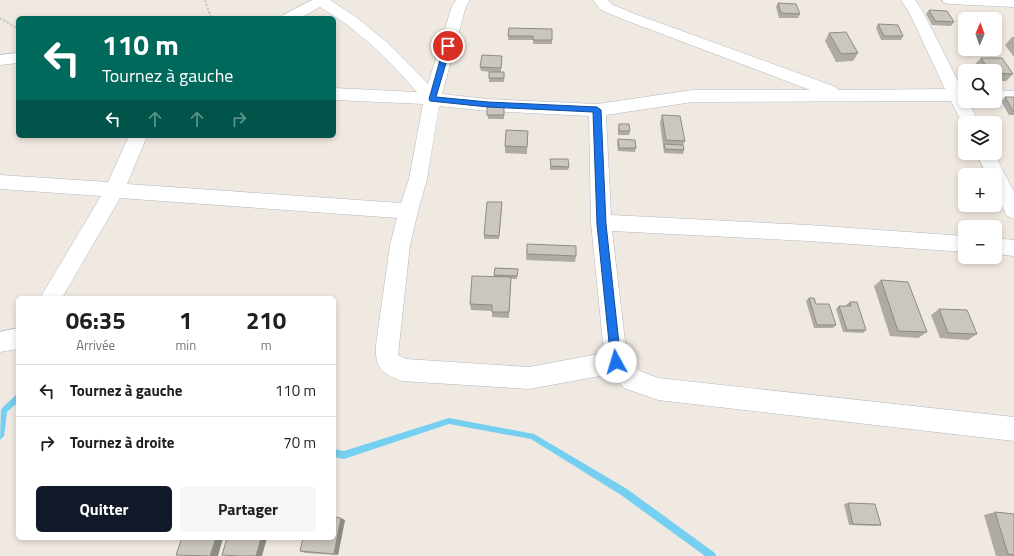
<!DOCTYPE html>
<html lang="fr">
<meta charset="utf-8">
<style>
:root{--surface:#fff;--page:#f6f6f6;--text:#202124;--muted:#757577;--line:#e0e0e0;--accent:#111827}
body{margin:0;font-family:"Titillium Web",sans-serif;background:var(--page);color:var(--text);height:100vh;display:flex;flex-direction:column;font-size:15px;white-space:nowrap}
*{box-sizing:border-box;margin:0}
p{font-size:13px;color:var(--muted)}
.icon{flex:none;width:22px;height:22px;fill:none;stroke:currentColor;stroke-width:2;stroke-linecap:round;stroke-linejoin:round}
.map{position:relative;flex:1;overflow:hidden}
.side{position:absolute;left:16px;top:296px;width:320px;height:244px;display:flex;flex-direction:column;background:var(--surface);border-radius:6px;box-shadow:0 2px 6px #0003}
.side>*{flex:none}
.hud{position:absolute;left:16px;top:16px;width:320px;height:122px;border-radius:6px;box-shadow:0 2px 6px #0003;background:#00695c;color:#fff;overflow:hidden}
.needle{width:26px;rotate:2deg}
.controls{position:absolute;left:958px;top:12px;display:grid;gap:8px}
.controls a{display:grid;place-items:center;width:44px;height:44px;border-radius:6px;background:var(--surface);box-shadow:0 2px 6px #0003;font-size:20px}
.pin{position:absolute;display:grid;place-items:center;width:34px;height:34px;color:#fff;margin:-17px;border:2px solid #fff;border-radius:50%;box-shadow:0 1px 4px #0007}
.me{position:absolute;width:44px;margin:-22px;rotate:354deg;stroke-linejoin:round;filter:drop-shadow(0 0 3px #0008)}
.turn{display:flex;align-items:center;gap:14px;height:84px;padding:0 20px;font-size:18px}
.turn .icon{width:52px;height:52px;stroke-width:2.5}
.turn b{display:block;font-size:28px;line-height:34px}
.lanes{display:flex;align-items:center;height:38px;padding:0 20px;background:#0003;justify-content:center;gap:20px;direction:ltr}
.lanes .off{opacity:.35}
.eta{display:flex;justify-content:space-evenly;align-items:center;height:68px;text-align:center}
.eta b{font-size:24px;font-weight:700;line-height:28px}
.action{display:flex;gap:8px;margin-top:auto;padding:8px 20px}
.action a{flex:1;height:46px;border-radius:6px;background:var(--accent);color:#fff;font-size:16px;font-weight:700;line-height:46px;text-align:center}
.action a+a{background:var(--page);color:var(--text)}
ul{padding:0;list-style:none}
li{display:flex;align-items:center;gap:12px;height:52px;padding:0 20px;border-top:1px solid var(--line)}
li div{flex:1}
li b{display:block;font-size:15px}
li em{font-style:normal}
.map>svg:first-child{display:block}
</style>
<div class="map">
<svg width="1014" height="556" viewBox="0 0 1014 556">
<rect width="100%" height="100%" fill="#efe9e1"/>
<g fill="none" stroke-linecap="round" stroke-linejoin="round">
<g fill="#75cff0" fill-rule="evenodd">
<path d="M18,394V402L7,412L4,436L0,440L1,410L2,408L16,395Z"/>
<path d="M449,418L534,434L627,489L715,553L716,556H705L621,495L531,439L449,424L344,459L334,457V449L344,451Z"/>
</g>
<defs>
<g id="street">
<path d="M312,0H330L356,17L389,44L428,84L452,6L456,0H470L466,6L442,94L488,99L597,104L693,90H810L625,20L601,10L593,0H608L611,4L635,14L836,87L838,90L945,89L909,12L901,0H915L923,12L962,89H965V101H968L979,123H965V128L964,127L951,101L693,102L606,115L611,215L808,225L965,236V252L808,241L612,231L627,358L640,371L658,378L1014,417V441L658,400L624,388L611,374L529,389L402,381C381,373 375,368 376,345L390,245L397,218L120,198L62,298H40L101,196L0,189V175L108,182L129,136H147L127,184L401,203L409,179L423,104L334,100V88L417,92C389,60 358,29 320,7L300,18H280L283,15ZM439,106L488,111L589,116L591,223L604,353L529,367L406,359L398,355L410,245L418,211L427,179Z"/>
<path d="M942,0H1014V7L949,4L944,3Z"/>
<path d="M18,53V63L0,65V55Z"/>
<path d="M995,90L1014,91V103L992,101H995Z"/>
<path d="M976,153H994L1014,192V219L1007,216L995,192V175H987Z"/>
<path d="M995,238L1014,240V256L995,254Z"/>
<path d="M18,328V349L0,352V332Z"/>
</g>
</defs>
<use href="#street" stroke="#b4b7c1" stroke-width="1"/>
<g stroke="#c9c9c9" stroke-width="2" stroke-dasharray="2.5 1.5" stroke-linecap="butt">
<path d="M205,0L211,18"/>
<path d="M0,18L18,29"/>
</g>
<use href="#street" fill="#fff" fill-rule="evenodd"/>
</g>
<g fill="#afaba4">
<path d="M778,3L800,14L798,18H779L776,7Z"/>
<path d="M929,10L954,22L951,26L932,25L926,14Z"/>
<path d="M878,24L903,36L901,40H881L876,28Z"/>
<path d="M509,28L552,40V44H533V40H508Z"/>
<path d="M829,33L858,53L853,61L836,62L825,41Z"/>
<path d="M1012,37H1014V57L1005,45Z"/>
<path d="M502,56L501,72H504V82H489V78L493,72L481,71L480,67Z"/>
<path d="M981,58L1013,74L1006,81H995V71H978L974,65Z"/>
<path d="M1005,97H1014V115H1009L1001,101Z"/>
<path d="M487,105H504V119H488Z"/>
<path d="M662,115L685,141L683,145L684,150L683,154L664,153L660,123Z"/>
<path d="M619,124L630,131L629,135H618V128Z"/>
<path d="M528,131L527,154L505,153V146Z"/>
<path d="M618,139L636,148L635,152L618,151L617,143Z"/>
<path d="M550,159L569,167L568,170H550Z"/>
<path d="M502,206L499,239H484V235Z"/>
<path d="M527,244L576,256L575,262L526,260Z"/>
<path d="M495,268L518,269L517,279H511L509,318L492,317V311L471,310L470,304L494,277Z"/>
<path d="M881,280L927,332L918,338L890,336L874,286Z"/>
<path d="M809,298L816,304L836,325L833,328H814L806,301Z"/>
<path d="M850,302L866,330L863,333L843,332L836,309L839,306H847L846,305Z"/>
<path d="M939,309L977,334L968,340L940,338L931,315Z"/>
<path d="M848,503L881,525L876,526L849,525L844,504Z"/>
<path d="M995,512L1014,514V556H996L984,515Z"/>
<path d="M345,520L338,555L305,553L300,551Z"/>
</g>
<g fill="#8e8b86">
<path d="M341,518L345,520L338,555L334,554Z"/>
<path d="M216,538H223L218,556H210Z"/>
<path d="M261,538H267L262,556H256Z"/>
</g>
<g fill="#cbc7bf" stroke="#8e8b86">
<path d="M778,3L796,4L800,14L781,13Z"/>
<path d="M929,10L947,11L954,22L935,21Z"/>
<path d="M878,24L898,25L903,36H884Z"/>
<path d="M509,28L552,29V40H533V36H508Z"/>
<path d="M846,32L858,53L841,54L829,33Z"/>
<path d="M482,55L502,56L501,68L480,67Z"/>
<path d="M981,58H1002L1013,74L995,73V71H990Z"/>
<rect x="489" y="72" width="15" height="6"/>
<path d="M1005,97H1014V111H1013Z"/>
<rect x="487" y="105" width="17" height="10"/>
<path d="M662,115L680,116L685,141L666,140Z"/>
<path d="M619,124H629L630,131H619Z"/>
<path d="M506,130L528,131L527,147L505,146Z"/>
<path d="M618,139L635,140L636,148H619Z"/>
<path d="M664,144L683,145L684,150L665,149Z"/>
<path d="M550,159H568L569,167L551,166Z"/>
<path d="M487,202H502L499,236L484,235Z"/>
<path d="M527,244L576,246V256L527,254Z"/>
<path d="M495,268L518,269L517,276L494,275Z"/>
<path d="M472,276L511,277L509,312H492V305L470,304Z"/>
<path d="M881,280L908,282L927,332L898,331Z"/>
<path d="M809,298H814L816,304H829L836,325H817Z"/>
<path d="M850,302H857L866,330H847L839,306H851Z"/>
<path d="M939,309L967,310L977,334L948,333Z"/>
<path d="M848,503L875,504L881,525L853,524Z"/>
<path d="M995,512L1014,514V555L1008,554Z"/>
<path d="M334,517L341,518L334,554L300,551L303,538H334Z"/>
<path d="M182,538H216L210,556L176,555Z"/>
<path d="M227,538H261L256,556H240L222,555Z"/>
</g>
<path fill="#1a73e8" stroke="#114b97" d="M448,44L451,46L436,97L488,102L597,107L601,110L606,224L621,362L620,365L616,367L613,365L611,362L597,224L593,112L488,107L430,101L429,99L444,46Z"/>
</svg>
<div class="controls">
<a><svg class="needle" viewBox="-14 -14 28 28"><path d="M0-13l5 13h-10z" fill="#e53935"/><path d="M0 13l5-13h-10z" fill="#757577"/></svg></a>
<a><svg class="icon" aria-label="search" viewBox="0 0 24 24"><circle cx="10" cy="10" r="6"/><path d="M15 15l6 6"/></svg></a>
<a><svg class="icon" aria-label="layers" viewBox="0 0 24 24"><path d="M12 4l9 5-9 5-9-5zM3 14l9 5 9-5"/></svg></a>
<a>+</a>
<a>−</a>
</div>
<div class="pin" style="left:448px;top:46px;background:#d93025"><svg class="icon" aria-label="arrive" viewBox="0 0 24 24"><path d="M6 21V4h12l-3 4 3 4H6"/></svg></div>
<svg class="me" style="left:616px;top:362px" viewBox="-20 -20 40 40"><circle r="19" fill="#fff"/><path d="M0-13L10 11 0 6-10 11z" fill="#1a73e8"/></svg>
<div class="hud">
<div class="turn"><svg class="icon" aria-label="left" viewBox="0 0 24 24"><path d="M17 20v-9H6M10 6l-5 5 5 5"/></svg><div><b>110 m</b>Tournez à gauche</div></div>
<div class="lanes"><svg class="icon" aria-label="left" viewBox="0 0 24 24"><path d="M17 20v-9H6M10 6l-5 5 5 5"/></svg><svg class="icon off" aria-label="ahead" viewBox="0 0 24 24"><path d="M12 20V5M6 11l6-6 6 6"/></svg><svg class="icon off" aria-label="ahead" viewBox="0 0 24 24"><path d="M12 20V5M6 11l6-6 6 6"/></svg><svg class="icon off" aria-label="right" viewBox="0 0 24 24"><path d="M7 20v-9h11M14 6l5 5-5 5"/></svg></div>
</div>
<section class="side">
<div class="eta">
<div><b>06:35</b><p>Arrivée</p></div>
<div><b>1</b><p>min</p></div>
<div><b>210</b><p>m</p></div>
</div>
<ul>
<li><svg class="icon" aria-label="left" viewBox="0 0 24 24"><path d="M17 20v-9H6M10 6l-5 5 5 5"/></svg><div><b>Tournez à gauche</b></div><em>110 m</em></li>
<li><svg class="icon" aria-label="right" viewBox="0 0 24 24"><path d="M7 20v-9h11M14 6l5 5-5 5"/></svg><div><b>Tournez à droite</b></div><em>70 m</em></li>
</ul>
<div class="action"><a>Quitter</a><a>Partager</a></div>
</section>
</div>
